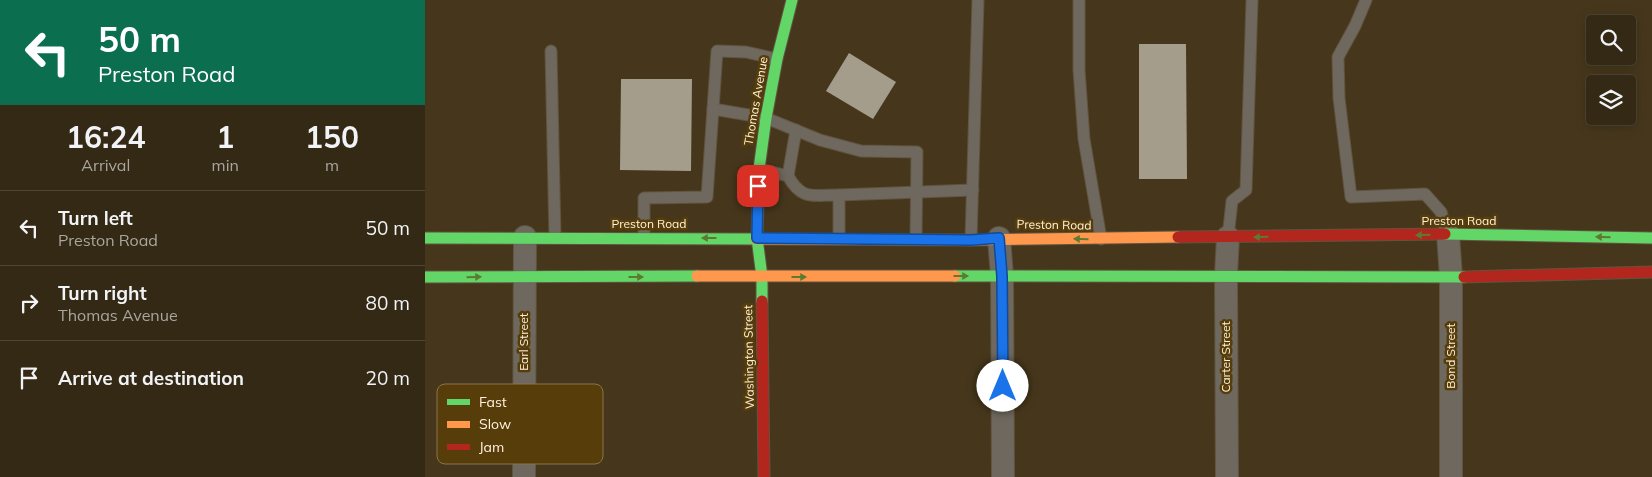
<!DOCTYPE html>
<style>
:root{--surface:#342915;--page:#3f3522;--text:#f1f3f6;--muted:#a9a6a0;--line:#4e4534}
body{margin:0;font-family:Mulish,sans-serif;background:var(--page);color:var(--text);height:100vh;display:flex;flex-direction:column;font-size:19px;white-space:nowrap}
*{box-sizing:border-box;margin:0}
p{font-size:16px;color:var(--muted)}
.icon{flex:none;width:28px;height:28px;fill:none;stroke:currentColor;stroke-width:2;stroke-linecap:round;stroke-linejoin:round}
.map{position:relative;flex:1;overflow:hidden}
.side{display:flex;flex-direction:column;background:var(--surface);width:425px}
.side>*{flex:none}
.banner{background:#0b6e4f;color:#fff;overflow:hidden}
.fabs{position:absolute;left:1161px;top:15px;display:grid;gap:10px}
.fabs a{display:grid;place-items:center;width:50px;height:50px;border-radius:5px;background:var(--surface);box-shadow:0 2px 12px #0003,0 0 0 1px var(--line);font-size:25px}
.pin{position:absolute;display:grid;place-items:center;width:42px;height:42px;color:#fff;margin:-21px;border-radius:10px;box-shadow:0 2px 8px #0006}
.me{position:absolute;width:55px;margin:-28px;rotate:0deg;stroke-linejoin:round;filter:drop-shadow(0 0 4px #0008)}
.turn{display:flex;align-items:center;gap:18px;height:105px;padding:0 15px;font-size:22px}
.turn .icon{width:65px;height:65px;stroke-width:2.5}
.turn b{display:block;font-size:35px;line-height:42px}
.eta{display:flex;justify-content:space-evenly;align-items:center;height:85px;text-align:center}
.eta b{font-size:30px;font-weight:700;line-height:35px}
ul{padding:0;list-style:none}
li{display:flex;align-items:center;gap:15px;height:75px;padding:0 15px;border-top:1px solid var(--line)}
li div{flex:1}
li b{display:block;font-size:19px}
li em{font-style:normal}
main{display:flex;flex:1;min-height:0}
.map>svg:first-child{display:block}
</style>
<main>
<section class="side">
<div class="banner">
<div class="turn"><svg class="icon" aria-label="left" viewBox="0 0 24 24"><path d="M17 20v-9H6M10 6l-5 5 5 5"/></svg><div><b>50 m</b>Preston Road</div></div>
</div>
<div class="eta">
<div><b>16:24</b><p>Arrival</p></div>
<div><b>1</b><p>min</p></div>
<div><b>150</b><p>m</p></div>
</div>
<ul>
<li><svg class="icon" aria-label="left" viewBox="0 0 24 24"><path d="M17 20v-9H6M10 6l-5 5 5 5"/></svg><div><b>Turn left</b><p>Preston Road</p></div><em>50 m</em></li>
<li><svg class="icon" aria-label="right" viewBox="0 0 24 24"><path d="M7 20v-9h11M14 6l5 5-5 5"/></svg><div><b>Turn right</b><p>Thomas Avenue</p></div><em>80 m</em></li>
<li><svg class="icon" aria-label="arrive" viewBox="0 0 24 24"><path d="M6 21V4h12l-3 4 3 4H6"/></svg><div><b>Arrive at destination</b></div><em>20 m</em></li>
</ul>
</section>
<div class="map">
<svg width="1227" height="477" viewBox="0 0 1227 477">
<rect width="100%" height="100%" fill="#46371c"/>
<g fill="#a59d8b">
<path d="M714,44H761L762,179H714Z"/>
<path d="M424,53L471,82L448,119L401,91Z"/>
<path d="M196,79H267L266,171L195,170Z"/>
</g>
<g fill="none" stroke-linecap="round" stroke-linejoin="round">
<defs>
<g id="lane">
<path d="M654,0V70L659,139L676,239"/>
<path d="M941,0L930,26L913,57L914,98L926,197L1000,194L1016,212L1023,234"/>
<path d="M126,51L130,237"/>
<path d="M352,59L321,52L292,51L288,109L341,118L395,140L436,151L492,152L491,239"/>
<path d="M334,169L363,176C377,201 388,195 414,195V238"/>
<path d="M363,176L371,130"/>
<path d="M414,195L548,190"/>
<path d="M219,237V198L282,197L288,109"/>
<path d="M803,237L807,201L821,190L827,0"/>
<path d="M546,240L553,0"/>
</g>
<g id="street">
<path d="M1023,234L1026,277V477"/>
<path d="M574,238L577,276L578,477"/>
<path d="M99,477L100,237"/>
<path d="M802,477L801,275L803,237"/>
</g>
<g id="fast">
<path d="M1020,234L1227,238"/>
<path d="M0,238L331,239"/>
<path d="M530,276L1039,277"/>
<path d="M0,277L272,276"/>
<path d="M337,301V277L332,238L334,169L341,118L352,59L367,0"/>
</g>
<g id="slow">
<path d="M331,239L546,240L753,237"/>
<path d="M272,276H530"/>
</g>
<g id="jam">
<path d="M753,237L1020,234"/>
<path d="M1039,277L1227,272"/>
<path d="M337,301L339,477"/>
</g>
</defs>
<use href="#lane" stroke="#60543f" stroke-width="13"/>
<use href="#street" stroke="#60543f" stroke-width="24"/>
<use href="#fast" stroke="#60543f" stroke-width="13"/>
<use href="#slow" stroke="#60543f" stroke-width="13"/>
<use href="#jam" stroke="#60543f" stroke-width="13"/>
<use href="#lane" stroke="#6e685e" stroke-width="11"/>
<use href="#street" stroke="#6e685e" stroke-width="22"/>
<use href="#fast" stroke="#63d668" stroke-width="11"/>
<use href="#slow" stroke="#ff974d" stroke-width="11"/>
<use href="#jam" stroke="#b3261e" stroke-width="11"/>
</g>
<defs><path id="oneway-solid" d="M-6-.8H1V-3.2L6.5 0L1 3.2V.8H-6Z" transform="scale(1.25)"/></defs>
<g fill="#5c7a30">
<use href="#oneway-solid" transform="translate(998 235) rotate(179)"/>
<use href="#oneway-solid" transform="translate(836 237) rotate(179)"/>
<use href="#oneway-solid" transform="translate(1178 237) rotate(-179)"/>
<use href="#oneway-solid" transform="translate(284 238) rotate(-180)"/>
<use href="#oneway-solid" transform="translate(656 239) rotate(-179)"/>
<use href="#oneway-solid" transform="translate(536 276)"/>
<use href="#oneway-solid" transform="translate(49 277) rotate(-1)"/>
<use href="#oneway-solid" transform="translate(211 277)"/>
<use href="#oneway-solid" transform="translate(374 277)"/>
</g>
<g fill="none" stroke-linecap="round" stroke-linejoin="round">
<defs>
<path id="route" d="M333,186L332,238L546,240L574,238L577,276L578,386"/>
</defs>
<use href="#route" stroke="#114b97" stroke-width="12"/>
<use href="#route" stroke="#1a73e8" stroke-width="9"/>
</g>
<g text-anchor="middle" stroke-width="5" stroke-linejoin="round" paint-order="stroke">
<g font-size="12" fill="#fff3df" stroke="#573d0a">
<text transform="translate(331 101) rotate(-80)" y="4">Thomas Avenue</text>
<text x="1034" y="225">Preston Road</text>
<text x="224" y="228">Preston Road</text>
<text transform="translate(629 225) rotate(1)" y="4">Preston Road</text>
<text transform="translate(99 342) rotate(-90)" y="4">Earl Street</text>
<text transform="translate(1026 356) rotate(-90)" y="4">Bond Street</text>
<text transform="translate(324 357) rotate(-91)" y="4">Washington Street</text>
<text transform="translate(801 357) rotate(-90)" y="4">Carter Street</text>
</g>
</g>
<rect x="12" y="384" width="166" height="80" rx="8" fill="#573d0a" stroke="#89744a" stroke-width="1"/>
<rect x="22" y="399" width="23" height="6" fill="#63d668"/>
<rect x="22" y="421" width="23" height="7" fill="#ff974d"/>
<rect x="22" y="444" width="23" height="6" fill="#b3261e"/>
<g font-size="14" fill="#fff3df">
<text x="54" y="407">Fast</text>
<text x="54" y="429">Slow</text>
<text x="54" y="452">Jam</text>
</g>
</svg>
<div class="fabs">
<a><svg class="icon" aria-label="search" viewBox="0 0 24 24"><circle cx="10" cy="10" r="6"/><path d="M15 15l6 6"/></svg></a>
<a><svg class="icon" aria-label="layers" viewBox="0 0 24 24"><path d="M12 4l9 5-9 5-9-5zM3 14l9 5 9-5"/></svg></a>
</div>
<div class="pin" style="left:333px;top:186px;background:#d93025"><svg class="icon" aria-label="arrive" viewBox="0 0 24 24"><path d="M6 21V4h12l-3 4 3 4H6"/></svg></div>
<svg class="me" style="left:578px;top:386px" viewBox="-20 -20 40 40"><circle r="19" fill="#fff"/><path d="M0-13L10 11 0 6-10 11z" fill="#1a73e8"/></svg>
</div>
</main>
